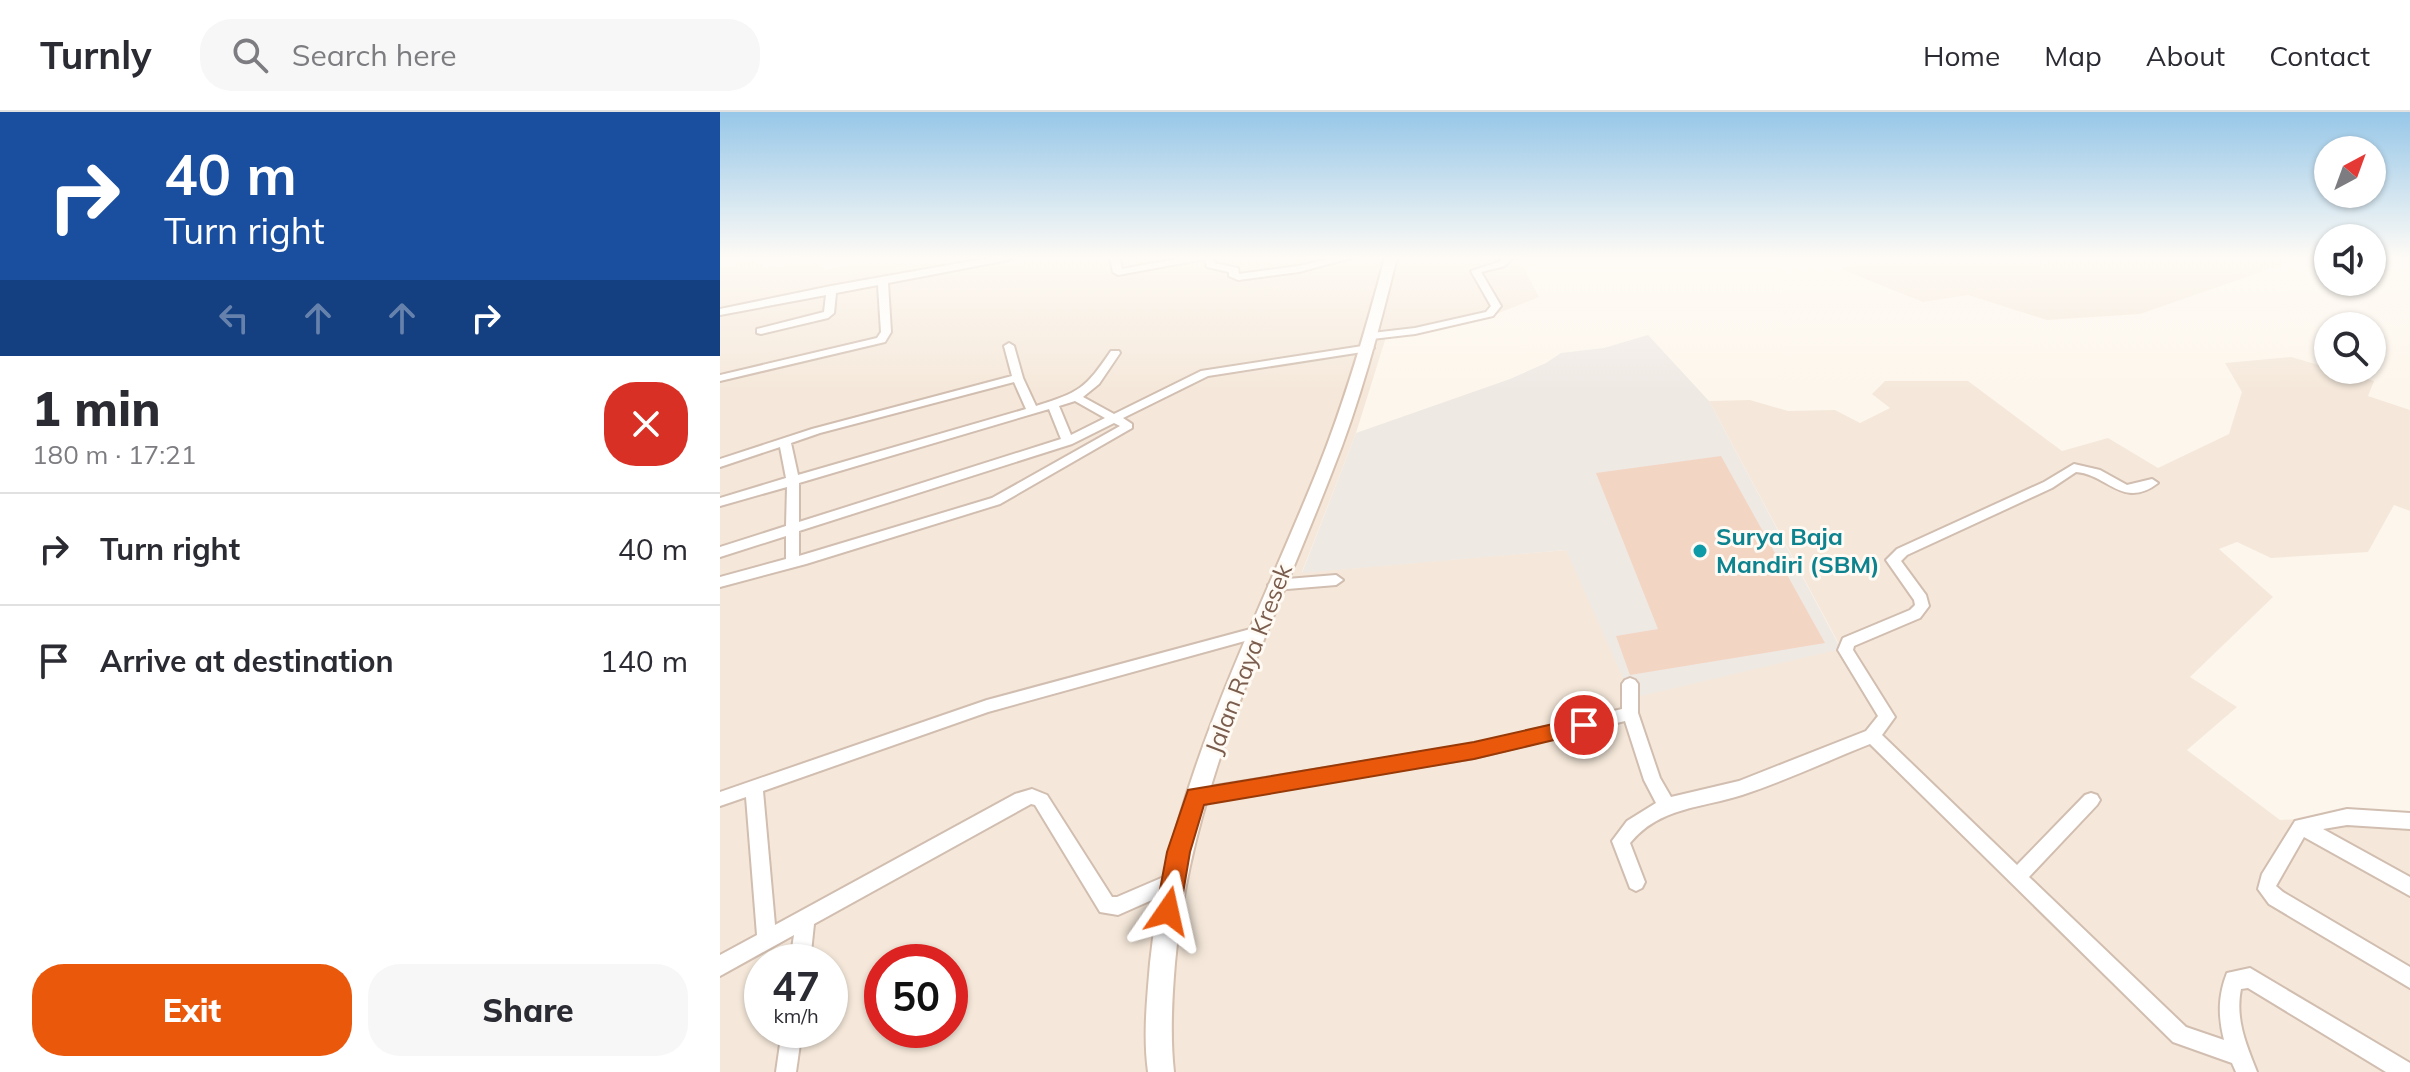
<!DOCTYPE html>
<meta charset="utf-8">
<style>
:root{--surface:#fff;--page:#f7f7f7;--text:#2b2b33;--muted:#7c7c81;--line:#e1e1e2;--accent:#ea580c}
body{margin:0;font-family:Mulish,sans-serif;background:var(--page);color:var(--text);height:100vh;display:flex;flex-direction:column;font-size:30px;white-space:nowrap}
*{box-sizing:border-box;margin:0}
p{font-size:26px;color:var(--muted)}
.icon{flex:none;width:44px;height:44px;fill:none;stroke:currentColor;stroke-width:2;stroke-linecap:round;stroke-linejoin:round}
.map{position:relative;flex:1;overflow:hidden}
.details{display:flex;flex-direction:column;background:var(--surface);width:720px}
.details>*{flex:none}
.banner{background:#1a4fa0;color:#fff;overflow:hidden}
.needle{width:52px;rotate:41deg}
.controls{position:absolute;left:1594px;top:24px;display:grid;gap:16px}
.controls a{display:grid;place-items:center;width:72px;height:72px;border-radius:50%;background:var(--surface);box-shadow:0 2px 6px #0004;font-size:40px}
.speed{position:absolute;left:24px;top:832px;display:flex;gap:16px;font-size:40px;font-weight:700;text-align:center}
.speed>*{display:grid;place-content:center;width:104px;height:104px;border-radius:50%;background:var(--surface);box-shadow:0 2px 6px #0004;line-height:1}
.speed small{font-size:20px;font-weight:400}
.speed .limit{border:12px solid #d22;background:#fff;color:#111}
.pin{position:absolute;display:grid;place-items:center;width:68px;height:68px;color:#fff;margin:-34px;border:4px solid #fff;border-radius:50%;box-shadow:0 2px 8px #0007}
.me{position:absolute;width:88px;margin:-44px;rotate:11deg;stroke-linejoin:round;filter:drop-shadow(0 0 6px #0008)}
.turn{display:flex;align-items:center;gap:28px;height:168px;padding:0 32px;font-size:36px}
.turn .icon{width:104px;height:104px;stroke-width:2.5}
.turn b{display:block;font-size:56px;line-height:68px}
.lanes{display:flex;align-items:center;height:76px;padding:0 32px;background:#0003;justify-content:center;gap:40px;direction:ltr}
.lanes .off{opacity:.35}
.round{display:grid;place-items:center;flex:none;width:84px;height:84px;border-radius:32px;background:var(--page)}
.overview{display:flex;align-items:center;justify-content:space-between;height:136px;padding:0 32px}
h1{font-size:48px;font-weight:800;line-height:60px}
.button{display:flex;gap:16px;margin-top:auto;padding:16px 32px}
.button a{flex:1;height:92px;border-radius:32px;background:var(--accent);color:#fff;font-size:32px;font-weight:800;line-height:92px;text-align:center}
.button a+a{background:var(--page);color:var(--text)}
ul{padding:0;list-style:none}
li{display:flex;align-items:center;gap:24px;height:112px;padding:0 32px;border-top:2px solid var(--line)}
li div{flex:1}
li b{display:block;font-size:30px}
li em{font-style:normal}
header{display:flex;align-items:center;gap:48px;box-sizing:border-box;height:112px;padding:0 40px;background:var(--surface);border-bottom:2px solid var(--line)}
header strong{font-size:38px}
nav{display:flex;gap:44px;margin-inline-start:auto;font-size:28px}
.search{width:560px;height:72px;background:var(--page);display:flex;align-items:center;gap:20px;box-sizing:border-box;padding:0 28px;border-radius:32px;color:var(--muted);font-size:30px}
main{display:flex;flex:1;min-height:0}
.map>svg:first-child{display:block}
</style>
<header>
<strong>Turnly</strong>
<div class="search"><svg class="icon" aria-label="search" viewBox="0 0 24 24"><circle cx="10" cy="10" r="6"/><path d="M15 15l6 6"/></svg>Search here</div>
<nav><a>Home</a><a>Map</a><a>About</a><a>Contact</a></nav>
</header>
<main>
<section class="details">
<div class="banner">
<div class="turn"><svg class="icon" aria-label="right" viewBox="0 0 24 24"><path d="M7 20v-9h11M14 6l5 5-5 5"/></svg><div><b>40 m</b>Turn right</div></div>
<div class="lanes"><svg class="icon off" aria-label="left" viewBox="0 0 24 24"><path d="M17 20v-9H6M10 6l-5 5 5 5"/></svg><svg class="icon off" aria-label="ahead" viewBox="0 0 24 24"><path d="M12 20V5M6 11l6-6 6 6"/></svg><svg class="icon off" aria-label="ahead" viewBox="0 0 24 24"><path d="M12 20V5M6 11l6-6 6 6"/></svg><svg class="icon" aria-label="right" viewBox="0 0 24 24"><path d="M7 20v-9h11M14 6l5 5-5 5"/></svg></div>
</div>
<div class="overview"><div><h1>1 min</h1><p>180 m · 17:21</p></div><a class="round" style="background:#d93025;color:#fff"><svg class="icon" aria-label="close" viewBox="0 0 24 24"><path d="M6 6l12 12M18 6L6 18"/></svg></a></div>
<ul>
<li><svg class="icon" aria-label="right" viewBox="0 0 24 24"><path d="M7 20v-9h11M14 6l5 5-5 5"/></svg><div><b>Turn right</b></div><em>40 m</em></li>
<li><svg class="icon" aria-label="arrive" viewBox="0 0 24 24"><path d="M6 21V4h12l-3 4 3 4H6"/></svg><div><b>Arrive at destination</b></div><em>140 m</em></li>
</ul>
<div class="button"><a>Exit</a><a>Share</a></div>
</section>
<div class="map">
<svg width="1690" height="960" viewBox="0 0 1690 960">
<rect width="100%" height="100%" fill="#fdf6ec"/>
<g fill="#f5e8da" fill-rule="evenodd">
<path d="M33,145L46,155L97,145L105,158L143,149V145H798L819,185L761,208L666,225L636,321L582,460L846,438L1121,536L989,289L1030,288L1068,299L1115,298L1140,311L1170,296L1152,282L1165,269H1248L1342,339L1388,326L1438,356L1509,322L1522,280L1505,251L1571,245L1654,269L1648,284L1690,298V399L1674,393L1648,440L1551,446L1517,430L1499,437L1553,485L1470,565L1517,595L1467,638L1560,708L1690,701V960H0V156ZM42,850H110V918H42ZM162,850H230V918H162Z"/>
<path d="M1144,145H1584L1420,202L1327,208L1248,183L1203,190L1121,157Z"/>
</g>
<path fill="#efe9e4" d="M928,223L989,289L1121,537L912,586L846,438L582,461L636,321L790,267L826,251L841,241L884,236Z"/>
<path fill="#f3d5c3" d="M1001,344L1105,531L910,563L896,524L938,517L876,361Z"/>
<g fill="none" stroke-linecap="round" stroke-linejoin="round">
<defs>
<g id="minor">
<path d="M274,145H293L288,148L168,171L171,220L165,230L0,269V263L157,226L161,220L158,173L116,181L114,201L108,206L41,222L37,221V217L104,200L106,183L0,203V197L111,174Z"/>
<path d="M390,145H400L402,157L467,145H493L494,151L518,156L519,162L579,154L618,145H634L579,160L518,168L509,164V160L487,155L485,148H479L398,163L393,160Z"/>
<path d="M783,145H793L785,154L761,160L781,194L773,204L695,222L652,227L647,224L652,221L695,216L766,200L771,194L751,159L779,150Z"/>
<path d="M289,231L294,234L303,266L316,294C360,280 365,277 391,239H399L400,241L379,272L363,285L394,302L481,259L649,233L654,236L649,239L488,264L403,306L412,312V316L280,392L86,452L0,475V465L66,447V424L0,445V435L66,414L67,375L0,394V386L66,366L60,335L0,355V347L92,317L292,264L284,234ZM294,270L306,297L78,363L71,331L100,321ZM355,289L385,306L351,323L339,294ZM329,297L341,327L79,410V371ZM394,311L400,314L272,386L79,444V419L352,332Z"/>
<path d="M1354,352L1380,358L1407,373L1432,367L1438,371C1403,398 1387,362 1356,360L1332,376L1187,443L1181,449L1206,483L1209,494L1200,506L1134,534L1133,538L1175,605L1162,623L1297,753L1365,683L1371,681L1377,683L1380,688L1377,693L1309,765L1466,915L1504,928C1498,904 1498,884 1507,861L1530,856L1690,951V960H1666L1528,876L1521,877C1515,907 1526,932 1537,960H1516L1512,951L1453,930L1150,632C1107,649 1065,669 1022,683C982,696 939,695 910,731L925,770L922,776L916,779L910,776L892,729L907,709L936,691L924,668L905,609L754,646L476,691L470,689L468,684L470,679L476,677L754,632L902,597V572L905,568L910,566L915,568L918,572V601L940,666L951,685L1019,669L1146,619L1158,604L1118,538L1123,526L1190,498L1195,493L1194,488L1166,448L1177,437L1324,370Z"/>
<path d="M616,463L623,468L616,473L555,478L548,473L555,468Z"/>
<path d="M538,515L543,516L545,520L543,524L268,600L43,679L55,813L295,682L312,677L327,683L392,785H397L453,761L459,764L462,770L459,776L398,803L380,800L315,693L311,692L94,812L90,850H70L74,823L0,864V843L37,823L26,685L0,694V680L267,588Z"/>
<path d="M1627,697L1690,701V717L1627,713L1603,717L1690,765V784L1584,725L1556,774L1563,780L1690,855V876L1549,792L1538,777L1542,762L1575,709Z"/>
<path d="M62,918H82L76,960H56Z"/>
</g>
<path id="secondary" d="M665,145H677C659,218 640,290 612,360C550,520 470,677 455,851C452,887 450,924 454,960H428C423,924 427,887 430,851C448,676 532,520 597,359C625,289 646,217 665,145Z"/>
</defs>
<use href="#minor" stroke="#d1beb0" stroke-width="4"/>
<use href="#secondary" stroke="#d6c0b0" stroke-width="4"/>
<use href="#minor" fill="#fff" fill-rule="evenodd"/>
<use href="#secondary" fill="#fff" fill-rule="evenodd"/>
</g>
<linearGradient id="sky" x2="0" y2="1"><stop stop-color="#97c7e8"/><stop offset="0.52" stop-color="#fefbf6"/><stop offset="1" stop-color="#fefbf6" stop-opacity="0"/></linearGradient>
<rect width="1690" height="279" fill="url(#sky)"/>
<path fill="#ea580c" stroke="#983908" stroke-width="2" d="M864,605L875,613L872,619L754,647L484,693L470,740L460,799L456,807L448,810L439,807L436,799L447,740L468,678L754,630Z"/>
<circle fill="#0f9aa8" stroke="#fffaf3" stroke-width="3" cx="980" cy="439" r="8"/>
<g text-anchor="middle" stroke-width="6" stroke-linejoin="round" paint-order="stroke">
<g font-size="24" font-weight="bold" fill="#0d838f" stroke="#fffaf3" text-anchor="start">
<text x="996" y="433">Surya Baja<tspan x="996" dy="28">Mandiri (SBM)</tspan></text>
</g>
<g font-size="24" fill="#7a5c4d" stroke="#fffaf3">
<text transform="translate(529 547) rotate(-69)" y="8">Jalan Raya Kresek</text>
</g>
</g>
</svg>
<div class="controls">
<a><svg class="needle" viewBox="-14 -14 28 28"><path d="M0-13l5 13h-10z" fill="#e53935"/><path d="M0 13l5-13h-10z" fill="#7c7c81"/></svg></a>
<a><svg class="icon" aria-label="sound" viewBox="0 0 24 24"><path d="M4 9h4l5-4v14l-5-4H4zM17 9q2 3 0 6"/></svg></a>
<a><svg class="icon" aria-label="search" viewBox="0 0 24 24"><circle cx="10" cy="10" r="6"/><path d="M15 15l6 6"/></svg></a>
</div>
<div class="speed"><div>47<small>km/h</small></div><div class="limit">50</div></div>
<div class="pin" style="left:864px;top:613px;background:#d93025"><svg class="icon" aria-label="arrive" viewBox="0 0 24 24"><path d="M6 21V4h12l-3 4 3 4H6"/></svg></div>
<svg class="me" style="left:448px;top:799px" viewBox="-20 -20 40 40"><path d="M0-17L14 15 0 8-14 15z" fill="#ea580c" stroke="#fff" stroke-width="4"/></svg>
</div>
</main>
